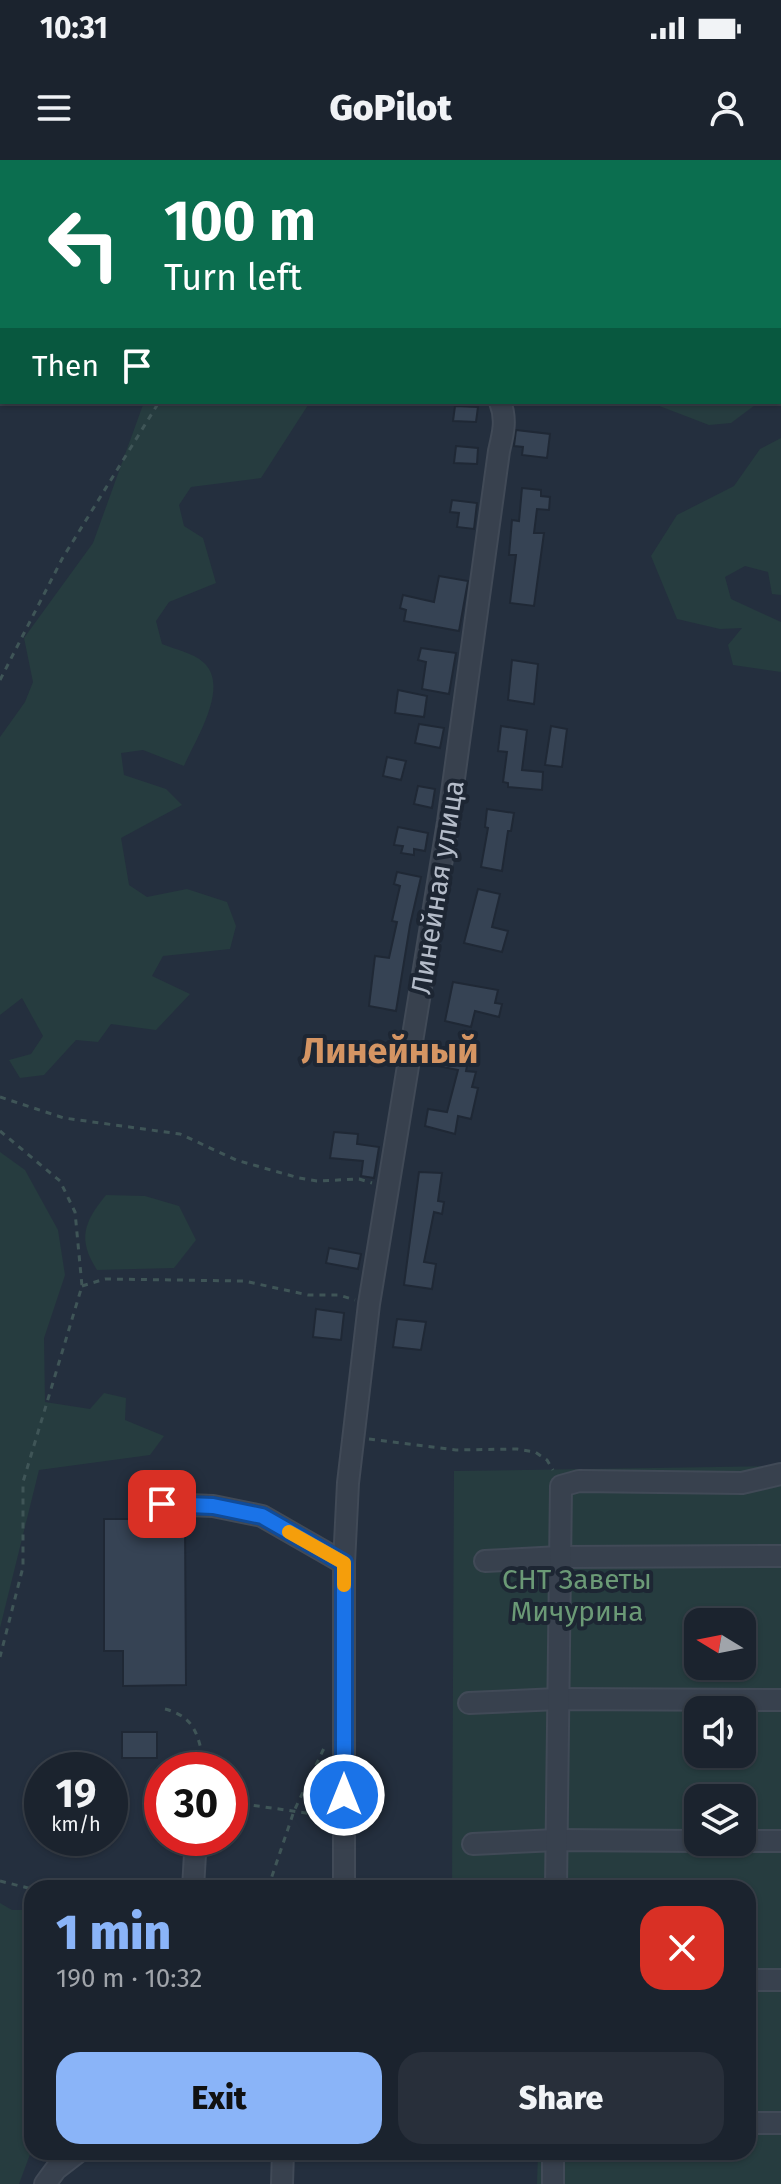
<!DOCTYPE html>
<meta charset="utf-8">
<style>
:root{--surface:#1b232e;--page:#282f3a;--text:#f1f3f6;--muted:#a0a4aa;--line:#39404a;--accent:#8ab4f8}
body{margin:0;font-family:"Fira Sans",sans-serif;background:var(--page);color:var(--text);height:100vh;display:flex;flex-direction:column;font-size:30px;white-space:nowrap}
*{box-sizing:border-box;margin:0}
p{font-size:26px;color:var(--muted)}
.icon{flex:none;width:44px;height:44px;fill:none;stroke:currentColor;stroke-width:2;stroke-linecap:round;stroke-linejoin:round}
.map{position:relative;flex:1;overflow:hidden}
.side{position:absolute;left:24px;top:1720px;width:732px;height:280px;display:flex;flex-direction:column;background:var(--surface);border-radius:24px;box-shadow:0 2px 6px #0004,0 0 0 2px var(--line)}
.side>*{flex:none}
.hud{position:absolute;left:0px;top:0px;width:782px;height:244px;box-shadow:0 2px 6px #0004,0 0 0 2px var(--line);background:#0b6e4f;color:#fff;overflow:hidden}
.needle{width:52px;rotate:280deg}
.controls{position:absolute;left:684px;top:1448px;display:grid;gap:16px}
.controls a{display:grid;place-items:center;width:72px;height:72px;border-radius:16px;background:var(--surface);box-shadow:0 2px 6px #0004,0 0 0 2px var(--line);font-size:40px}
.speed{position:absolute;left:24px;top:1592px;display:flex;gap:16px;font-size:40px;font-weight:700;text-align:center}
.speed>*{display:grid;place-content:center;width:104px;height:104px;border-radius:50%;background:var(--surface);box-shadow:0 2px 6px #0004,0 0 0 2px var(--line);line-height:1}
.speed small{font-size:20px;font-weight:400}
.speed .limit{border:12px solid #d22;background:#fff;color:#111}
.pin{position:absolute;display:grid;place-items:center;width:68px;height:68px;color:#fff;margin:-34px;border-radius:16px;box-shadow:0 4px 12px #0006}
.me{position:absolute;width:88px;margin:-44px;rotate:0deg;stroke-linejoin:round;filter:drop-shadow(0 0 6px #0008)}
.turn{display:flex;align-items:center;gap:28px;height:168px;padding:0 32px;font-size:36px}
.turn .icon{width:104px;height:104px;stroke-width:2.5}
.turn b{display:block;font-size:56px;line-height:68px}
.then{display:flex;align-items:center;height:76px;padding:0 32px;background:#0003;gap:16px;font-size:30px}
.round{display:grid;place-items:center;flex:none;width:84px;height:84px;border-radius:24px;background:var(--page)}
.head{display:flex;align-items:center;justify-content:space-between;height:136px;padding:0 32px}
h1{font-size:48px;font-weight:800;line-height:60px;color:var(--accent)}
.cta{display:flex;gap:16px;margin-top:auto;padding:16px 32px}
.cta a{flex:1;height:92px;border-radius:24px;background:var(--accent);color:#111;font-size:32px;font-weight:800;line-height:92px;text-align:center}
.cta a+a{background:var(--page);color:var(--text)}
.status{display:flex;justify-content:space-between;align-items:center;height:56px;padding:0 40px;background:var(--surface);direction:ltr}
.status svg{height:22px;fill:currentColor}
header{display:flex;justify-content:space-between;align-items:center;height:104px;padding:0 32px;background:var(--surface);font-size:36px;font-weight:800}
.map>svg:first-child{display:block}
</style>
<div class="status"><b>10:31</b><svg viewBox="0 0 49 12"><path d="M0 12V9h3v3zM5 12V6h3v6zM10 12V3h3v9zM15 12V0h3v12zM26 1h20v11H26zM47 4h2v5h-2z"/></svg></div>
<header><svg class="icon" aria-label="menu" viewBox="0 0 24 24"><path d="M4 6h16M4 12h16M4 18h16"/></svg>GoPilot<svg class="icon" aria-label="person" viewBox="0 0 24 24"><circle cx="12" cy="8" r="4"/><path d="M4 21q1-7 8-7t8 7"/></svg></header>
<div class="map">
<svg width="781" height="2024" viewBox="0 0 781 2024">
<rect width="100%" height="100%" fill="#242f3e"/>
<g fill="#263c3f" fill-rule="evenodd">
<path d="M144,242H310L261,318L191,327L179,345L184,366L203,378L216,423L169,442L156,461L162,484C174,489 193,493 203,502C231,526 195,580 184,606L143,590L121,593L124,615L166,629L182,645L121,678L129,725L147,737L187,729L227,742L236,766L230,789L163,796L152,816L190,834L156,870L111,864L98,882L76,880L44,915L20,918L9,900L31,894L43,876L22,838L0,855V577L25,542L33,522L24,478L93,383Z"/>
<path d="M649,242H759L731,263L709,265Z"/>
<path d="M781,278V435L772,434L768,412L745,406L725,417L731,439L781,462V512L733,505L728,485L742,468L720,469L677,459L651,396L677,355L734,326L760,289Z"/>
<path d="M0,992L25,1010L58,1070L65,1115L44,1178L45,1242L90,1249L104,1233L126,1238L125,1260L164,1276L150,1295L39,1310L0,1468Z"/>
<path d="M106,1035L145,1036L179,1046L196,1080L174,1108L97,1110C77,1079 84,1062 106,1035Z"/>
<path d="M781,1306V2024H537L538,1992H748V1728H452L454,1311ZM698,1462H742V1506H698ZM698,1550H742V1594H698ZM698,1638H742V1682H698Z"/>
<path d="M0,1743L12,1750H32V1989L19,2024H0Z"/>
</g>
<g fill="#364354" stroke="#1f2835" stroke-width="2">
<path d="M455,246L478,247L476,262L453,261Z"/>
<path d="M516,270L550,274L547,298L522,295L523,287L514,286Z"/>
<path d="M456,286L478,288L477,304L454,303Z"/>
<path d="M522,328L541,330V336L550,337L549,350L537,349L534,373H544L534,446L510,443L516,395H509L512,360L519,361Z"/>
<path d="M452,340L477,343L474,369L457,367L459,353L450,352Z"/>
<path d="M439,416L468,421L459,471L404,461L406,450L400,448L403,435L434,442Z"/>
<path d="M421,488L456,493L449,534L422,529L426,502L418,500Z"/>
<path d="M512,500L538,504L534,544L508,540Z"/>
<path d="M398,530L427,536L424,557L395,553Z"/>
<path d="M419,564L444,568L440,588L415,583Z"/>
<path d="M501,566L527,570L522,610L543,612L542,630L508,627V623L503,622L507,592L498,591Z"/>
<path d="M551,566L567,569L562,607L545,605Z"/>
<path d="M387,597L406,601L401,620L383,616Z"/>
<path d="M418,626L435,629L432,648L414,644Z"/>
<path d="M487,649L514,653L511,671H508L502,711L481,707L488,668L485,667Z"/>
<path d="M398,667L428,673L425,691L414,689V695L401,693L403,686L394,685Z"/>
<path d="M397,712L421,717L410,765L396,851L369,846L375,796L389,798L397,762L392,761L400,726L394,724Z"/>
<path d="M478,729L500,734L492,767L508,771L502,792L464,783Z"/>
<path d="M453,822L498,830L495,843L502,844L499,857L475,851L471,867L445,861Z"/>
<path d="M442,889L469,896L466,911L476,912L472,927L478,928L471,959L458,956L455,974L425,966L428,949L447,952L458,910L438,906Z"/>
<path d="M334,972L358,974L357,984L379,987L374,1018L361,1016L363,1001L330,998Z"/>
<path d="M419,1012L442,1013L438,1041L444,1042L442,1054L434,1052L424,1102L436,1104L432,1129L404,1125Z"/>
<path d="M329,1088L361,1094L358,1109L326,1103Z"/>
<path d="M316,1149L344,1153L341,1180L313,1177Z"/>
<path d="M397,1159L426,1162L421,1190L393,1187Z"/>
<path d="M104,1359H185L186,1525L123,1526V1491H104Z"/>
<rect x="122" y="1572" width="35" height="26"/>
</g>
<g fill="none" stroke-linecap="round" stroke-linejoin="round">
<defs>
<g id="minor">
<path d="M162,1344L213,1346L262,1356L344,1403"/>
<path d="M485,1401L560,1397L781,1396"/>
<path d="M469,1543L558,1539L781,1540"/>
<path d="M192,1678L195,1694L193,1728"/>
<path d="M742,1681H781"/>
<path d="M473,1684L557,1680L698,1681"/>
<path d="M344,1728V1403L348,1323L369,1144L448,662L499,291C503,274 507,259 500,242"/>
<path d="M556,1728L561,1326L579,1321L742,1323L781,1314"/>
<path d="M748,1820H781"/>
<path d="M748,1963H781"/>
<path d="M45,2024L56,2009L78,1992"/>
<path d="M282,2024L283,1992"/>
<path d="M553,2024V1992"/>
</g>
</defs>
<use href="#minor" stroke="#414a57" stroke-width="24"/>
<g stroke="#3f5557" stroke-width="3" stroke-dasharray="6 6" stroke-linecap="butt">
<path d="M279,2V0"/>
<path d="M0,520L62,399L159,242"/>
<path d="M0,937L64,958L180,974L236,1000L299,1018L317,1021L359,1019L372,1023"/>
<path d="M0,971L60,1021L75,1052L82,1126L23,1322V1407L0,1497"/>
<path d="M82,1126L105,1119L244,1121L308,1135H339L355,1140"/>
<path d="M369,1279L456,1290L517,1289L535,1292L547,1300L553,1310"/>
<path d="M165,1549C199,1558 198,1580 206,1610"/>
<path d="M230,1642L327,1656"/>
<path d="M0,1721L32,1729"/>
<path d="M268,1728L294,1651L326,1584"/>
</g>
<use href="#minor" stroke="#38414e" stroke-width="20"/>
</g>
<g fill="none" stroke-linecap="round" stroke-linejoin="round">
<defs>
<path id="route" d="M162,1344L213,1346L262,1356L344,1403V1635"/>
</defs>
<use href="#route" stroke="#114b97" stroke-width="20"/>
<use href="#route" stroke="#1a73e8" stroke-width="14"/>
<path stroke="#f59e0b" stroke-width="14" d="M289,1372L344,1403V1425"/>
</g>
<g text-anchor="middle" stroke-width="8" stroke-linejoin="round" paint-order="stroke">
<g font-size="28" fill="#b4bcc9" stroke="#1d2633">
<text transform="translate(437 727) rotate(-81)" y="10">Линейная улица</text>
</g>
<g font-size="28" fill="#6b9a76" stroke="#1d2633">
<text x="577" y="1429">СНТ Заветы<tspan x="577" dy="32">Мичурина</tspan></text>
</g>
<g font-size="36" font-weight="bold" fill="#d59563" stroke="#1d2633">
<text x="390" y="903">Линейный</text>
</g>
</g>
</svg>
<div class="controls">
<a><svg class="needle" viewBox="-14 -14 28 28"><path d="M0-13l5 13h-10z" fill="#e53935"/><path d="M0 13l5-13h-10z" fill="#a0a4aa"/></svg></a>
<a><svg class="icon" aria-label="sound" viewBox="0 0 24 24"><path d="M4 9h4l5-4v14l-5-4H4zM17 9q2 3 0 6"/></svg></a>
<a><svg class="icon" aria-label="layers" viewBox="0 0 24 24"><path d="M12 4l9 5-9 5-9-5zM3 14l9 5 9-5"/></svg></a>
</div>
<div class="speed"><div>19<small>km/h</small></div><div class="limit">30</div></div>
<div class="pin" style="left:162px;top:1344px;background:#d93025"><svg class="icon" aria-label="arrive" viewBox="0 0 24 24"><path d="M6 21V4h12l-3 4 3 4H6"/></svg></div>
<svg class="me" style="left:344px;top:1635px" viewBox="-20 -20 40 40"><circle r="17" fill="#1a73e8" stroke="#fff" stroke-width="3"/><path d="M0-11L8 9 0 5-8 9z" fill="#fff"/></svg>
<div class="hud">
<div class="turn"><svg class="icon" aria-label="left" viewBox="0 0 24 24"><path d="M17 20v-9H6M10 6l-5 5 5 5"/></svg><div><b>100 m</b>Turn left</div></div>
<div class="then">Then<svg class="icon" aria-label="arrive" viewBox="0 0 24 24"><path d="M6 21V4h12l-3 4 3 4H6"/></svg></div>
</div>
<section class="side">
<div class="head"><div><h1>1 min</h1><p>190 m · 10:32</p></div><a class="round" style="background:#d93025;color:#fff"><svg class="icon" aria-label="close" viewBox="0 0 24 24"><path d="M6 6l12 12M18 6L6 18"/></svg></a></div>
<div class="cta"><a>Exit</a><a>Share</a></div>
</section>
</div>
